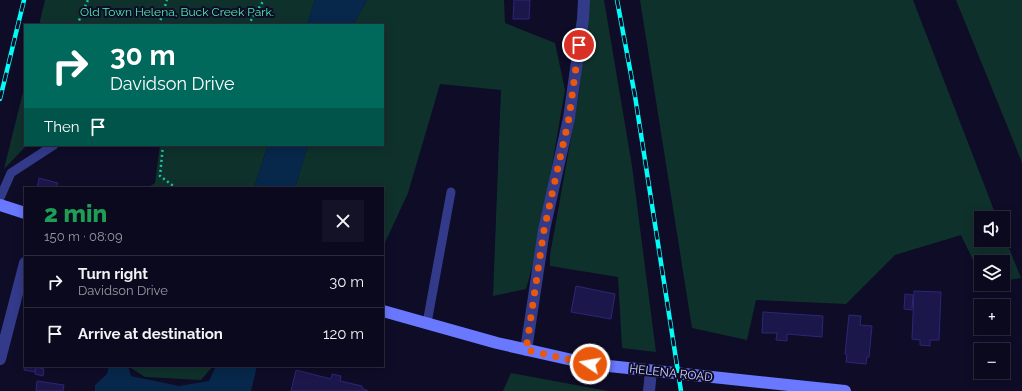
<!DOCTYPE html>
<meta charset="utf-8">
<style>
:root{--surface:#0a091d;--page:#131226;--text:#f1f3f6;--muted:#999aa4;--line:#2a2a3b}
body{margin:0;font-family:Raleway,sans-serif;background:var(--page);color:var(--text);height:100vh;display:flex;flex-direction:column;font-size:15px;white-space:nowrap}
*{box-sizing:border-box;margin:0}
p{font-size:13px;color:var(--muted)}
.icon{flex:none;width:22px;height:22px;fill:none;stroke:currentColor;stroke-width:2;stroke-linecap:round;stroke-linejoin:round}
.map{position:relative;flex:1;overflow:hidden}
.details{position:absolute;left:24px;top:187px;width:360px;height:180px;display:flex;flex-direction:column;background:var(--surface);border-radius:0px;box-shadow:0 2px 10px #0003,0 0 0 1px var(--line)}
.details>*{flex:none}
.guide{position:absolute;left:24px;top:24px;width:360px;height:122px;border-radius:0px;box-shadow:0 2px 10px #0003,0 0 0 1px var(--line);background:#00695c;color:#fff;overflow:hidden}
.controls{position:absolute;left:974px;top:211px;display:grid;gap:8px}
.controls a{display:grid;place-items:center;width:36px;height:36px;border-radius:0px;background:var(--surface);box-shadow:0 2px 10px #0003,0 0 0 1px var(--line);font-size:20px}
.pin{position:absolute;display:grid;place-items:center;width:34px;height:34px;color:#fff;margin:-17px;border:2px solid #fff;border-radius:50%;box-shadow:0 1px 4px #0007}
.me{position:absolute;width:44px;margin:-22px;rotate:282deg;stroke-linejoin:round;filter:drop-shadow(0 0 3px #0008)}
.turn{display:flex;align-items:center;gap:14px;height:84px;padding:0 20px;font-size:18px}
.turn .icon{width:52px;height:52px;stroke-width:2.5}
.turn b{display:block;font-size:28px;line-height:34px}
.then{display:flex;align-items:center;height:38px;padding:0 20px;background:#0003;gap:8px;font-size:15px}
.round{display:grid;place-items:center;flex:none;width:42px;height:42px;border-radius:0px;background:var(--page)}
.head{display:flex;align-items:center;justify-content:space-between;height:68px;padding:0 20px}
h1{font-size:24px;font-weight:800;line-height:30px;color:#1e9e55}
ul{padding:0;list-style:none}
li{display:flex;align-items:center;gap:12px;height:52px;padding:0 20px;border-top:1px solid var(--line)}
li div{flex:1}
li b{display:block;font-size:15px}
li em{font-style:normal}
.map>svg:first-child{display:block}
</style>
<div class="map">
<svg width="1022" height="391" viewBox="0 0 1022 391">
<rect width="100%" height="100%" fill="#0e0c27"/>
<g fill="#0f312c">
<path d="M45,0H315L307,25H39Z"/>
<path d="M367,0H504L505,23L555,43L565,90L538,247L526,289L493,296L501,90L440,84L408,193L383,247V188H295L308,145H383V25H353Z"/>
<path d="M588,0H604L632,166L656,352L622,348L618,277L550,266V255L579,93Z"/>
<path d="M640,0H913L997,218H981V240H1003V233L1021,278L1003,281V262H981V277L961,235L895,255L846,304L756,300L747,340L692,328Z"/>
<path d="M956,0H1022V164L1021,160Z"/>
<path d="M25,84V145H27L4,169Z"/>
<path d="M160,145H268L254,188H147L155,183Z"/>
<path d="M128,366H213L201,380L145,377Z"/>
<path d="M511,373L608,391H503Z"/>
</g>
<g fill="#07284b">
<path d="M315,0H367L353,25H307Z"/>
<path d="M268,145H308L295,188H254Z"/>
<path d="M109,366H128L131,376L179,386L209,381L216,366H257L251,391H95V385L107,374Z"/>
</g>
<g fill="#1b174a" stroke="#2c2678">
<path d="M514,0H530L529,19H513Z"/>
<path d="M39,178L58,183L56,188H37Z"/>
<path d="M576,286L615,294L611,319L571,312Z"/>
<path d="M914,291L941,292L939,340H930V346L920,345V340L912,339Z"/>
<path d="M905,294L913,295L912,310L904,309Z"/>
<path d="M763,312L823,316L822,337L787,334V341L776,340L777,333H762Z"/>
<path d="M849,315L861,316L860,325L872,326L869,357H867L866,364L846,362L847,355L845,354Z"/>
<path d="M25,363V366H36L35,372L24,370Z"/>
<path d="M36,367L44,369L43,376L35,374Z"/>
<path d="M296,370L331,379L332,374L341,376L340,381L362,386V388L368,391H291Z"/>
<path d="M37,381L64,385L63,391H36Z"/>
</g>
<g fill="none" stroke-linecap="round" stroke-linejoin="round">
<g stroke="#22c3a5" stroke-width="2.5" stroke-dasharray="2 3" stroke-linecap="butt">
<path d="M77,25L88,0"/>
<path d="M159,25L167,0"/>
<path d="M248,25L264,0"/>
<path d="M163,145L160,176L176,188"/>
</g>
<g stroke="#333a8a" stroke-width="9">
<path d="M0,198L11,173L54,145"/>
<path d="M427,323L451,192"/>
</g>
<g stroke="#333a8a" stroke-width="12">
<path d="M526,350L544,230L569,118L583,19L584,0"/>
<path d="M0,359L25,263"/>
<path d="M649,391L651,371"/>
</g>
<g stroke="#6978ff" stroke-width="12">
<path d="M0,205L25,213"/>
<path d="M383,311L497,343L590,364L845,391"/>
</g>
<defs>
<g id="rail">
<path d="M617,0L635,96L681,391"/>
<path d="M0,99L24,0"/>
</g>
</defs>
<use href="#rail" stroke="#00fdf7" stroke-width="4.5"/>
<use href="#rail" stroke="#0e0c27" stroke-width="3" stroke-dasharray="9" stroke-linecap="butt"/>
</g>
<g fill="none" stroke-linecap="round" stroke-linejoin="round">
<path stroke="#ea580c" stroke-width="7" stroke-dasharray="0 12.6" d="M579,45L569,118L544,230L526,350L590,364"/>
</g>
<g text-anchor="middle" stroke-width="4" stroke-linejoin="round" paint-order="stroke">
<g font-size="12" fill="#51ecb2" stroke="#0e0c27">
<text x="177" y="16">Old Town Helena, Buck Creek Park.</text>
</g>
<g font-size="12" fill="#d2d2ff" stroke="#0e0c27">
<text transform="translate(671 373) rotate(6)" y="4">HELENA ROAD</text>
</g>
</g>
</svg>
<div class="controls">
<a><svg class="icon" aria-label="sound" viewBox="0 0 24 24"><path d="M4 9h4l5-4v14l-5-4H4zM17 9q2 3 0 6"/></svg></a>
<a><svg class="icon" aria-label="layers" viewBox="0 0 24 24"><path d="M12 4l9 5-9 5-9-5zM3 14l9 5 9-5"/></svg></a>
<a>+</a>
<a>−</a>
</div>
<div class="pin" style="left:579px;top:45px;background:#d93025"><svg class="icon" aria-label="arrive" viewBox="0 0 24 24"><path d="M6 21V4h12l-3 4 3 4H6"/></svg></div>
<svg class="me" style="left:590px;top:364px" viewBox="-20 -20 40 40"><circle r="17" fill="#ea580c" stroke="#fff" stroke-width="3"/><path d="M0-11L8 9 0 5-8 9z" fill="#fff"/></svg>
<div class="guide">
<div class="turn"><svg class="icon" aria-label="right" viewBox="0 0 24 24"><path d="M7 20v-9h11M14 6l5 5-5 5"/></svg><div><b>30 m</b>Davidson Drive</div></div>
<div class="then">Then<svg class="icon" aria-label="arrive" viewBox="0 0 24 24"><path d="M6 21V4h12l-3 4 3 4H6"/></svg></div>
</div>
<section class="details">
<div class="head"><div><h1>2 min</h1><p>150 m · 08:09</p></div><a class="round"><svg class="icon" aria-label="close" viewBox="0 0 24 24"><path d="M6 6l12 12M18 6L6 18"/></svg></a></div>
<ul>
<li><svg class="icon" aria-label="right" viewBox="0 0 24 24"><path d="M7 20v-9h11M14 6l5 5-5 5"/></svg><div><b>Turn right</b><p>Davidson Drive</p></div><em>30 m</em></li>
<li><svg class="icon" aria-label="arrive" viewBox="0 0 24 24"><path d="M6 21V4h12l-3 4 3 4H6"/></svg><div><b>Arrive at destination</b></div><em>120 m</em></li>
</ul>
</section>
</div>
